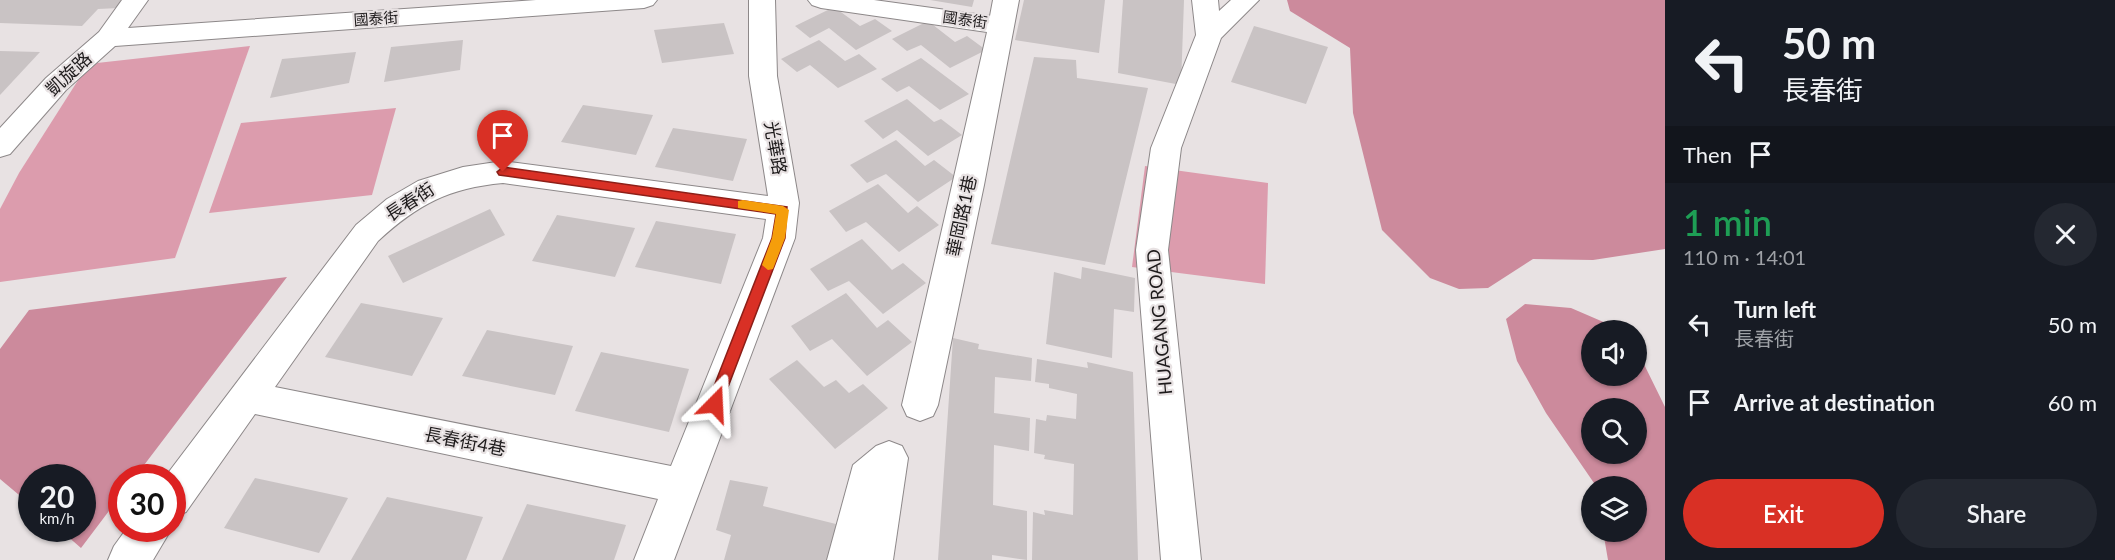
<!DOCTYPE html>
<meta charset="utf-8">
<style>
:root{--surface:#171b24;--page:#242831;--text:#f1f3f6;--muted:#9ea1a6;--accent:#d93025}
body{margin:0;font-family:Lato,"Noto Sans TC",sans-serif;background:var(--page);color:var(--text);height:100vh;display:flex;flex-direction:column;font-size:22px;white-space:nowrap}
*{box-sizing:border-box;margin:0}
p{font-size:20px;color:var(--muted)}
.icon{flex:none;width:33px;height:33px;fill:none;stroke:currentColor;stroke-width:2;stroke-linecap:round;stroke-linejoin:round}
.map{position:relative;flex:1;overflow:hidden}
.drawer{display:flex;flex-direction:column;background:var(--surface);width:450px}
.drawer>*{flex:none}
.hud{background:#171b24;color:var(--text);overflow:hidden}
.tools{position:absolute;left:1581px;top:320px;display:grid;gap:12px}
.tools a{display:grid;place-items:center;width:66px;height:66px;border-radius:50%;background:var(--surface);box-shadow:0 2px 4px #0004;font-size:30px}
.speed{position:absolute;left:18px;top:464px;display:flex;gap:12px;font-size:30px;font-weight:700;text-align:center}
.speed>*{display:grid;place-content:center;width:78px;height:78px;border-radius:50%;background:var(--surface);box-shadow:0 2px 4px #0004;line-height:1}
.speed small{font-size:15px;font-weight:400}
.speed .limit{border:9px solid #d22;background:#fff;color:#111}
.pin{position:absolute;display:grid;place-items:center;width:51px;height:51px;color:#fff;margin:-62px -26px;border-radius:50% 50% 50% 0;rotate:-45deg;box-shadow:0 0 6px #0007}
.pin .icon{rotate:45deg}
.me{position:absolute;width:66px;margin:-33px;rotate:21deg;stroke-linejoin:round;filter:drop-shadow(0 0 4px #0008)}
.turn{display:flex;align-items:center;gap:21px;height:126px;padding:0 18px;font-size:27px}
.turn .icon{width:78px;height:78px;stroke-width:2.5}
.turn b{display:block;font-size:42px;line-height:51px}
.then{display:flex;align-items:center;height:57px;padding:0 18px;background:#0003;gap:12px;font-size:22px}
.round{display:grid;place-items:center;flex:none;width:63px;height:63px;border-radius:32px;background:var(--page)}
.overview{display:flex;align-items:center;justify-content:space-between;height:102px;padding:0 18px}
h1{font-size:36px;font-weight:600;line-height:45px;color:#1e9e55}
.button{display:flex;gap:12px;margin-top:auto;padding:12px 18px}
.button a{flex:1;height:69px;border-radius:36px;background:var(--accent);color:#fff;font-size:24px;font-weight:600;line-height:69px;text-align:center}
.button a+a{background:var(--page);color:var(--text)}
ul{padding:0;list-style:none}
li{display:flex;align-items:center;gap:18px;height:78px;padding:0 18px}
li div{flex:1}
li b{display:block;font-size:22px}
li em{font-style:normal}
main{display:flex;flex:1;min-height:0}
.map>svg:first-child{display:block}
</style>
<main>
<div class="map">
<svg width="1665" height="560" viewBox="0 0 1665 560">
<rect width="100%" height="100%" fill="#e8e2e3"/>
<g fill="#dc9cad">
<path d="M250,46L175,258L0,282V209L19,173L82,74L97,63Z"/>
<path d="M396,108L372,195L209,213L241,123Z"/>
<path d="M1145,166L1268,183L1265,284L1132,267Z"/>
</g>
<g fill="#cc8a9c" fill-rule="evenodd">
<path d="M1287,0H1665V249L1593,260L1533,259L1488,288L1459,289L1430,278L1382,230L1353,113L1350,48L1290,11Z"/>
<path d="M287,277L135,477H122L121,495L81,548L58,528H82V477H32L31,505L0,479V349L29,310Z"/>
<path d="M1525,304L1571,308L1622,330H1592V375H1636L1637,350L1665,407V560H1608L1603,531H1636V486H1596L1546,413L1517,361L1506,319ZM1592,408H1636V453H1592Z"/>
</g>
<g fill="#c9c3c4">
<path d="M0,0H125L119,8L98,9L82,26L0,23Z"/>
<path d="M930,0H974L972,7Z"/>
<path d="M1024,0H1105L1099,53L1015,40Z"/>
<path d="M1123,0H1184L1181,85L1118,73Z"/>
<path d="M834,7L860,26L875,19L892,31L856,50L829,28L810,38L795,26Z"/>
<path d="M928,21L955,42L967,36L986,50L950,68L921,45L907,51L892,39Z"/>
<path d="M724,23L734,54L662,63L654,30Z"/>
<path d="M1254,26L1328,47L1306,104L1231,82Z"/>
<path d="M463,40L460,70L384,82L391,47Z"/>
<path d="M819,40L845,61L859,54L877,69L838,88L810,65L797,72L781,59Z"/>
<path d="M0,51L40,52L0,95Z"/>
<path d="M356,52L349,83L270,98L282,59Z"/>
<path d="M1034,57L1076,60L1077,78L1148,88L1105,265L991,244Z"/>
<path d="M921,58L969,94L940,110L909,86L897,92L881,79Z"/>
<path d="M907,99L934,122L941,119L962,135L928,156L897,130L883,139L864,121Z"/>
<path d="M583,105L653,115L636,155L561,142Z"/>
<path d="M673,128L747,139L733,181L655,167Z"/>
<path d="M896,140L925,166L934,160L956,177L918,202L886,174L867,183L850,165Z"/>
<path d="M878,184L908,213L917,206L939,225L899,252L866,222L846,232L829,211Z"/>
<path d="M490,209L505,235L403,283L388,256Z"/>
<path d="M557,215L635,228L615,277L532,261Z"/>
<path d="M656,221L736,234L721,284L635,267Z"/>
<path d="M862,239L892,270L903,263L926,283L883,314L849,281L828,291L810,269Z"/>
<path d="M1082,267L1135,278L1134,312L1114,309L1112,358L1046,344L1054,272L1081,279Z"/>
<path d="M846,293L877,328L888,320L912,342L867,376L832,339L810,351L791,326Z"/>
<path d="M361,303L443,318L412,376L325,357Z"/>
<path d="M487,330L573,346L555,395L462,376Z"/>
<path d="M953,338L979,344L978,349L1032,358L1031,381L995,377L994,413L1030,418L1029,451L994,445L993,505L1027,511V560L992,555V560H938Z"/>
<path d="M601,352L689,369L669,432L575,411Z"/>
<path d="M1037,359L1088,368L1087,362L1133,372L1138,560H1032L1033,512L1045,515L1044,510L1073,515L1074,464L1044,459L1045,455L1034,453L1036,419L1046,421L1047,415L1076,419L1077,394L1049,388V384L1035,382Z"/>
<path d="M797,360L824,387L836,380L849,393L863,384L888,408L835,449L769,379Z"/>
<path d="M255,478L348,498L319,553L224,528Z"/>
<path d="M730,480L768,487L763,506L836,524L830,560H724L731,535L716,530Z"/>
<path d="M387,497L483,517L466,560H351Z"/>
<path d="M527,504L626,525L614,560H502Z"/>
</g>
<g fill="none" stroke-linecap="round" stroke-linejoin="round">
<defs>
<g id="minor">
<path d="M122,0H148L128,28L536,0H657L653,5L644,8L115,46L66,90L10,154L0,157V128L46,78L99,32Z"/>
<path d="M749,0H775L777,76L799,203L795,238L674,560H634L658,499L255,414L186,512L172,517V477H165L356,225L387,199L418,181L463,167L503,161L768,196L749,76ZM503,183L766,219L763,238L671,466L275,387L378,241C418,204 449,188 503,183Z"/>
<path d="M808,0H874L990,16L993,0H1019L984,185L938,405L933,416L920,421L907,416L902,405L987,32L821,8L812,5Z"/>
<path d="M1192,0H1218L1219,11L1231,0H1259L1221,38L1181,148L1168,250L1201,560H1161L1136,250L1151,148L1196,35Z"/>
<path d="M889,441L902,446L908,458L893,560H827L853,465L876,446Z"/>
<path d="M127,528H172L153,560H108L114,546Z"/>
</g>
</defs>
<use href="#minor" stroke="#8d8889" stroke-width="2"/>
<use href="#minor" fill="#fff" fill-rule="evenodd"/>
</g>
<path fill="#d93025" stroke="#8d1f18" stroke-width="1.5" d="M503,167L787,207L785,238L720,408H709L707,404L772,238L776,214L499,175L497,172Z"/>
<path fill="#f59e0b" d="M743,200L783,206L789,210L785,238L773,269L768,270L762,265L772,238L776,214L738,208V201Z"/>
<g text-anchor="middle" stroke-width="4.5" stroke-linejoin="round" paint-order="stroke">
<g font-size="15" fill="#1e1b1c" stroke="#e8e2e3">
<text transform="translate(376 19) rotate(-4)" y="5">國泰街</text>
<text transform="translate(965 20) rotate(8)" y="5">國泰街</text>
</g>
<g font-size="18" fill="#1e1b1c" stroke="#e8e2e3">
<text transform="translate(69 74) rotate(-43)" y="6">凱旋路</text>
<text transform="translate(775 148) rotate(80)" y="6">光華路</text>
<text transform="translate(410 202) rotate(-33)" y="6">長春街</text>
<text transform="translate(962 216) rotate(-78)" y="6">華岡路1巷</text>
<text transform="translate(1160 322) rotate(-95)" y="6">HUAGANG ROAD</text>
<text transform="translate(465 442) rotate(11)" y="6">長春街4巷</text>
</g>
</g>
</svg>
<div class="tools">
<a><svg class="icon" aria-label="sound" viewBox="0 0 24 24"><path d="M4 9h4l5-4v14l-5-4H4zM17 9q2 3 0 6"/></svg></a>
<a><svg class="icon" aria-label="search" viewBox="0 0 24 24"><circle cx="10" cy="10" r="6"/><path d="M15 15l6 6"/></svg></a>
<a><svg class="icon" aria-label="layers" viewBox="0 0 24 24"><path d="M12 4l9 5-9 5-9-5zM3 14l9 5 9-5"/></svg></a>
</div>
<div class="speed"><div>20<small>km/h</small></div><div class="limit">30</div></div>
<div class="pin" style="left:503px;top:172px;background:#d93025"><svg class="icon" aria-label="arrive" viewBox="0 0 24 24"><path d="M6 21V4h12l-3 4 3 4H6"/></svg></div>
<svg class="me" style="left:715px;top:404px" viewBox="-20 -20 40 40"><path d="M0-17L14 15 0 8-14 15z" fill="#d93025" stroke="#fff" stroke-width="4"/></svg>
</div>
<section class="drawer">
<div class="hud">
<div class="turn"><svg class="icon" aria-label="left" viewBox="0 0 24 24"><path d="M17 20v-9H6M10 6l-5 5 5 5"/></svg><div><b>50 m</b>長春街</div></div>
<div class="then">Then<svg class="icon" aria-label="arrive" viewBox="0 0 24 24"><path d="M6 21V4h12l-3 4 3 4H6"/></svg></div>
</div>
<div class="overview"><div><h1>1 min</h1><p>110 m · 14:01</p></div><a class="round"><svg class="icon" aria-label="close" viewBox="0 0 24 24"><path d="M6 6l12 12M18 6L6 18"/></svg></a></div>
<ul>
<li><svg class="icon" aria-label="left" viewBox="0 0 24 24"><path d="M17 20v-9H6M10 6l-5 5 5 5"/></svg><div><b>Turn left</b><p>長春街</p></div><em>50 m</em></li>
<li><svg class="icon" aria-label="arrive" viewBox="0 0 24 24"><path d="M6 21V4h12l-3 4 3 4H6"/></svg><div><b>Arrive at destination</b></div><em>60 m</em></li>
</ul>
<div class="button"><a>Exit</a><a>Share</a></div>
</section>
</main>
